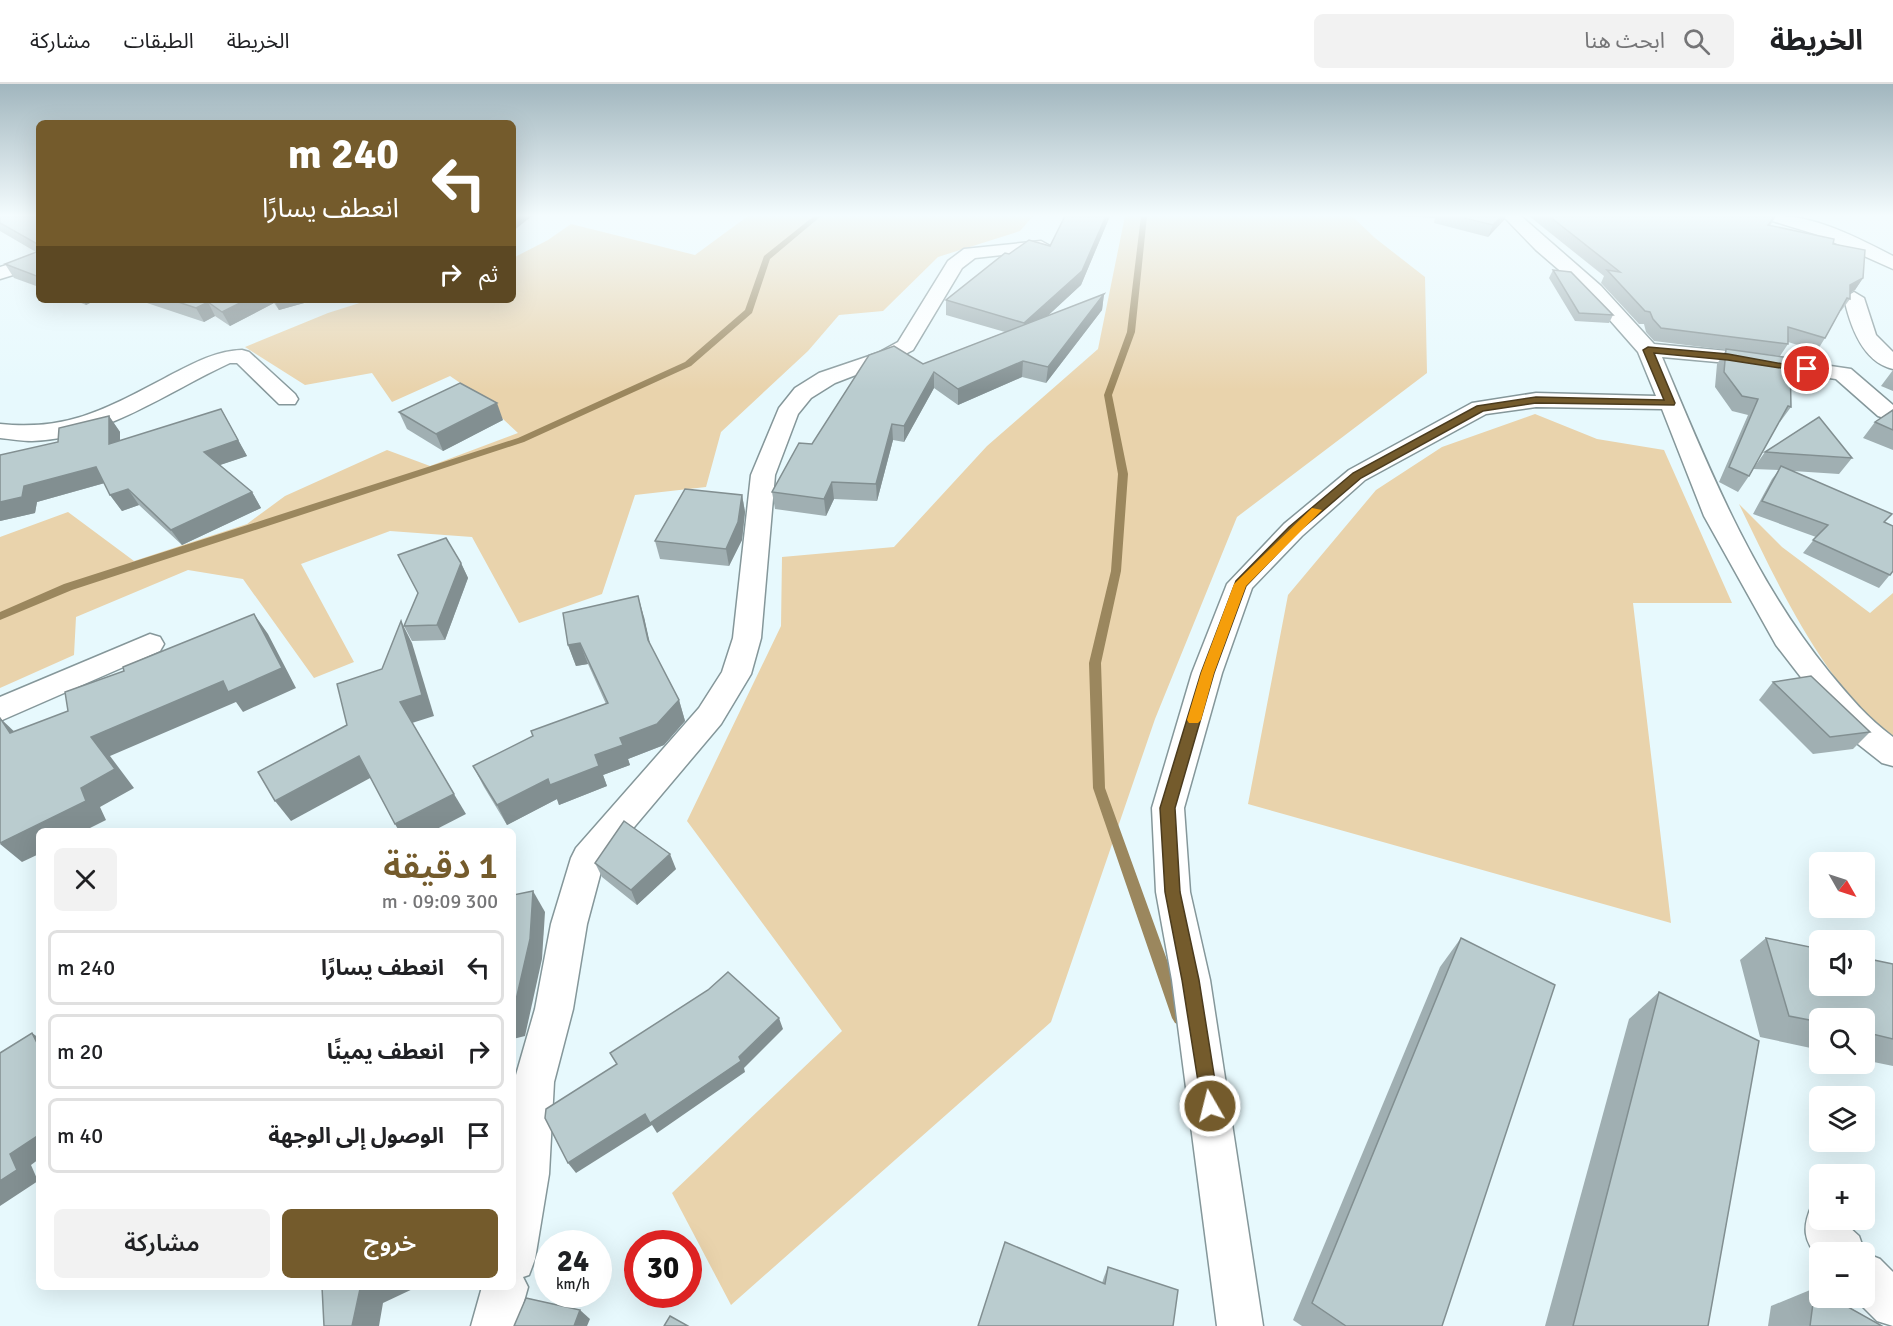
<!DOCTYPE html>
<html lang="ar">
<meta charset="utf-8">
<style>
:root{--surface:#fff;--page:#f2f2f2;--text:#202124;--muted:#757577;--line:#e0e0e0;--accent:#745b2c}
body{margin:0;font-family:Signika,"Noto Sans Arabic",sans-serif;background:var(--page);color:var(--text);direction:rtl;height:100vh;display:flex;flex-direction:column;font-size:22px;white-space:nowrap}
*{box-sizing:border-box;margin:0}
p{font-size:20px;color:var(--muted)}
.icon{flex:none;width:33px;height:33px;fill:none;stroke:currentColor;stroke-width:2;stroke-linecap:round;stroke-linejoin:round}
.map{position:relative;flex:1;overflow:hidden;direction:ltr}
.sheet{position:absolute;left:36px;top:744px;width:480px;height:462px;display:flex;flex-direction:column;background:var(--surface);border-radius:9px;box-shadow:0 6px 24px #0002;direction:rtl}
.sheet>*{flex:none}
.hud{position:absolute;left:36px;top:36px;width:480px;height:183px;border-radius:9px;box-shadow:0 6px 24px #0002;direction:rtl;background:#745b2c;color:#fff;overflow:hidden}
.needle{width:39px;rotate:129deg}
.fabs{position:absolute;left:1809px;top:768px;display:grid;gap:12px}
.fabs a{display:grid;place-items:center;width:66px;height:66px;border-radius:9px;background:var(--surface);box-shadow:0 6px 24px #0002;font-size:30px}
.speed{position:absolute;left:534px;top:1146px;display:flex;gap:12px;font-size:30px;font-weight:700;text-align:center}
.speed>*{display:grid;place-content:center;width:78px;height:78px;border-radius:50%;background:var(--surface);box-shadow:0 6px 24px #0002;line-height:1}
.speed small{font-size:15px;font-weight:400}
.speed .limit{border:9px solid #d22;background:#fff;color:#111}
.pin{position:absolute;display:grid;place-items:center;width:51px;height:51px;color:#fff;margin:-26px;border:3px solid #fff;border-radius:50%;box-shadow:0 2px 6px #0007}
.me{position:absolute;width:66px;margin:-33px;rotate:352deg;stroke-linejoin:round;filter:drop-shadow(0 0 4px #0008)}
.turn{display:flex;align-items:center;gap:21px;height:126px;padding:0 18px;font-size:27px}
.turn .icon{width:78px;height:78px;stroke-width:2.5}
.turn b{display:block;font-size:42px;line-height:51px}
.then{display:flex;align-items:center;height:57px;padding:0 18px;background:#0003;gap:12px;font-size:22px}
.round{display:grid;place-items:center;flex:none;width:63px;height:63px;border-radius:9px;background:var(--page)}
.summary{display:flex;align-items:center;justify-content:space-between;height:102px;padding:0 18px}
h1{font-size:36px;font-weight:600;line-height:45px;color:var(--accent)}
.primary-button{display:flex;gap:12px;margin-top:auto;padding:12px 18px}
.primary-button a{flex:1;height:69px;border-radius:9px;background:var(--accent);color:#fff;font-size:24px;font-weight:600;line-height:69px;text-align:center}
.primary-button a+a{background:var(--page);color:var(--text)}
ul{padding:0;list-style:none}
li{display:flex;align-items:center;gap:18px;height:75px;margin:0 12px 9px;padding:0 6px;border:3px solid var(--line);border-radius:9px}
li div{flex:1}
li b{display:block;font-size:22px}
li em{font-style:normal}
header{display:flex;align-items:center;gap:36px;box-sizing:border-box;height:84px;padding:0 30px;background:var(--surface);border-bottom:2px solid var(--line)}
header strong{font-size:28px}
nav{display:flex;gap:33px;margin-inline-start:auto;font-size:21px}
.search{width:420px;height:54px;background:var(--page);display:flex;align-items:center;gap:15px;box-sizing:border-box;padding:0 21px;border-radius:9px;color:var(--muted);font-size:22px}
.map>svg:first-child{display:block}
</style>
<header>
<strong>الخريطة</strong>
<div class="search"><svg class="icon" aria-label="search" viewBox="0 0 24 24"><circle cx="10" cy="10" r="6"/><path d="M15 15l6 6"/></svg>ابحث هنا</div>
<nav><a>الخريطة</a><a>الطبقات</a><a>مشاركة</a></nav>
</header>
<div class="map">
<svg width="1893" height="1242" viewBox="0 0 1893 1242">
<rect width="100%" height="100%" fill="#e7f9fd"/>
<g fill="#e9d3ac">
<path d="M748,132H1033L1020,147L938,173L883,227L839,231L808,267L721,348L706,403L635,411L602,510L519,539L472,453L390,447L301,480L354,578L314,594L243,495L188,486L76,533L74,571L0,604V453L68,428L134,477L247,440L285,412L387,366L430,382L518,349L475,309L450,292L392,318L372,289L305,301L245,263L328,229L369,216H513V174L548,156L571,140L695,171Z"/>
<path d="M1125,132H1352L1375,154L1425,193L1427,289L1237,433L1155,635L1051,938L731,1221L672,1109L842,947L687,737L781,542L782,473L894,463L987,362L1098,265Z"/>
<path d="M1535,330L1597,355L1664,366L1732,519H1633L1671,839L1248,720L1288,511L1376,406L1442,363Z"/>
<path d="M1739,420L1782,463L1870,529L1893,509V658C1821,594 1780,505 1739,420Z"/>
</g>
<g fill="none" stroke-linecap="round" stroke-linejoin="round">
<g fill="#9b875e" fill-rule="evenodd">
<path d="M814,132H821L770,175L752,229L691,282L524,358L72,506L0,536V528L64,500L518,354L685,278L745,226L764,172Z"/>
<path d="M1141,132H1147L1135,248L1112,311L1128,390L1121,487L1101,579L1105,704L1188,934L1185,939L1180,941L1175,939L1172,934L1093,704L1089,579L1111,487L1118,390L1104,311L1127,248Z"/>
</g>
<defs>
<g id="street">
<path d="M1503,132H1521L1601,202L1654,260L1728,267L1851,285L1893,321V337L1878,332L1836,295L1728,279L1662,273C1709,385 1752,493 1829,588C1850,613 1866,633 1893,653V682L1882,679L1844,649L1776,561L1704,432L1662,325L1536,323L1486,330L1365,396L1302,452L1252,504L1222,589L1184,724L1190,808L1210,896L1263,1242H1217L1172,896L1156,808L1152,724L1192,589L1227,500L1284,440L1349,386L1472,319L1536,309L1656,312L1638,268L1587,210L1536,166Z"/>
<path d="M1766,132C1811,129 1854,152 1893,172V185L1815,150L1769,136Z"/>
<path d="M1041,157L1050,162L1047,166L975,174L962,184L913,266L892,277L835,299L811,314L798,330L775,391L761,554L751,590L721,640L603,780L587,840L573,925L554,998L549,1090L535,1175L529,1191L523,1193L528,1203L517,1242H471L482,1203H513L514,998L535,925L551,840L571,774L576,764L699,624L722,588L733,554L751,391L779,324L795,304L819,289L878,269L898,258L948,177L964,165Z"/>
<path d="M39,171V183L0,195V183Z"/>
<path d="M1854,208L1864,214L1876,251L1893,268V285C1862,278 1850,241 1844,214Z"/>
<path d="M242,266L249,268L295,310L298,315L295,320H279L237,279H230C167,308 104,355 32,357C22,357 11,355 0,354V340C68,347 106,325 165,294C190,281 214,267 242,266Z"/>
<path d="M150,550L160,553L164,560L160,567L0,637V613Z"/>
<path d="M1820,1117V1136H1849L1848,1142L1859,1152L1865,1169L1880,1175L1893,1188V1242L1877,1237L1854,1214H1864V1168H1820V1175C1803,1157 1802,1143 1812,1121Z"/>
</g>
</defs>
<use href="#street" stroke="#85979a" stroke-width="3"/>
<use href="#street" fill="#fff" fill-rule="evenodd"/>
</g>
<g fill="#a0afb2">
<path d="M0,132H39V203L14,194L5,180L36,168L0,147Z"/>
<path d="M1065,132H1110L1081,201L1047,232L1104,210L1102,226L1046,299L1022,293L958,321L934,304L904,358L893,356L877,417L834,415L826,432L775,425L772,408L812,360L923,280L1005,248L946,231V216L1009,170L1050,162Z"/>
<path d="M1392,132H1506L1504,136L1488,153L1434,139L1435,134Z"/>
<path d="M1529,132H1776L1770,142L1833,160L1863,194L1855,206L1850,209V215L1841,227H1840L1825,254L1817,267L1788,258V260L1780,272L1739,267L1791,323L1780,338H1779L1749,392L1738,408L1719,398L1748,331L1732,327L1715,303L1717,280L1726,266L1654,257L1646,248L1644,240H1639L1601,199L1604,192Z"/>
<path d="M1553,186L1613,231L1609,239L1575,237L1549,194Z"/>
<path d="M74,216H96L86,221Z"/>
<path d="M138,216H315L279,226L274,219L230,242L215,232L204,238Z"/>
<path d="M1893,286V307L1881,302Z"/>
<path d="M221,325L247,372L220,381L252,408L261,424L182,461L139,421L122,427L110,411L105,399L37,418L35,429L0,437L58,358L109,332L120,348V357Z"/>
<path d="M1893,326V366L1863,354L1875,338Z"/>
<path d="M399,328L503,336L443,367L407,345Z"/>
<path d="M1765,368L1852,374L1839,390L1793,387L1884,438L1893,487L1879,504L1803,469L1816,453L1753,430L1772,395L1779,386L1753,385Z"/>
<path d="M742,411L745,428L742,456L729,482L660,475L655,457Z"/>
<path d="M461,479L468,494L445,556L412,557L404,542Z"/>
<path d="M644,533L650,562L679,616L685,637L664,661L628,675L630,681L603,691L607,702L559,721L557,715L507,741L484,703L473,682L606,620L588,580L576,582L568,561Z"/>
<path d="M1773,598L1870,648L1853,665L1813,670L1759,616Z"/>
<path d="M595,779L676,785L637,821L602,793Z"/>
<path d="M1461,854L1442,1242H1302L1293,1236L1440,883Z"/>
<path d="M1766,854L1893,880V982L1864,976V934H1820V966L1760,953L1740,876Z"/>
<path d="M1659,908L1708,1242H1545L1629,935Z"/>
<path d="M1108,1183L1173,1242L1102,1199L1104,1193Z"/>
<path d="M1815,1204L1882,1242H1768L1771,1222Z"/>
</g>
<g fill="#828f91">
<path d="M513,132H532L513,147Z"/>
<path d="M1106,132H1110L1081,201L1024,254V239Z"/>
<path d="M1502,132H1506L1504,136L1488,153L1493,141Z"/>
<path d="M1863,194L1855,206L1842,213L1850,201Z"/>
<path d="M1104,210L1102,226L1046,299L1048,283Z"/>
<path d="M83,216H96L86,221Z"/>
<path d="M246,216H273L274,219L230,242L222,228Z"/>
<path d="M274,216H315L279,226Z"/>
<path d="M208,218L215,232L204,238L196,224Z"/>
<path d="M1023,277L1022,293L958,321V305Z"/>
<path d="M934,288V304L904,358V342Z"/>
<path d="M497,319L503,336L443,367L436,350Z"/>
<path d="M221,325L247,372L214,383L204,368Z"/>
<path d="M109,332L120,348V376L109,360Z"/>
<path d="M892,340L893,356L877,417L876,400Z"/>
<path d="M96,383L108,398L37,418L35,429L0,437V418L24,402Z"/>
<path d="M832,398L834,415L826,432L824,415Z"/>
<path d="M128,405L139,421L122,427L110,411Z"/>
<path d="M252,408L261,424L182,461L171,446Z"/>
<path d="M742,411L745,428L742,456L729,482L726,465Z"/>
<path d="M461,479L468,494L445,556L437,541Z"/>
<path d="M638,512L644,533L654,577L648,556Z"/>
<path d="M254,530L268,550L296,604L243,628L236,618L110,672L134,704L100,723L106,736L84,747H39V770L22,778L0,760L91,653Z"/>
<path d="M401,537L412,559L434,632L412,639L400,618Z"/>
<path d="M580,559L588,580L576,582L568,561Z"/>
<path d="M679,616L685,637L664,661L628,675L630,681L603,691L607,702L559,721L557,715L507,741L497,721L595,671Z"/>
<path d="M0,634L20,653L10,649Z"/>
<path d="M359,672L372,693L291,737L275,717Z"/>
<path d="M454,710L466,730L433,747H399L395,740Z"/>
<path d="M670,770L676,785L637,821L631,806Z"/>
<path d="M533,807L545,828L542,875L525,952L513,955V929Z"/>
<path d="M779,934L783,945L744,984L745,988L657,1049L652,1041L576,1089L568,1079L645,1030L739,973Z"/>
<path d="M32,949L39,954V963Z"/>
<path d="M39,1051V1075L31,1081L38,1097L0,1122V1097L10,1070Z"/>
<path d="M363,1203H417L383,1219L379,1242H352L360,1205Z"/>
<path d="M580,1226L590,1235L587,1242H574Z"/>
</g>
<g fill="#bacccf" stroke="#828f91" stroke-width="1.5">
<path d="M0,132H39V161L0,139Z"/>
<path d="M1065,132H1106L1082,187L1024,239L946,216L1005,169L1009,170L1029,156L1050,162Z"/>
<path d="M1456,132H1502L1493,141Z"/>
<path d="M1549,132H1775L1768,141L1834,155L1833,160L1865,166L1863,194L1850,201V215L1847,214L1825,254L1788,243V260L1661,244L1653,235L1650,228L1645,227L1607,186L1620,188Z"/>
<path d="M39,167V193L5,180Z"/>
<path d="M1553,186L1571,188L1613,231L1579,229Z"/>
<path d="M1104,210L1048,283L1023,277L958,305L934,288L904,342L892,340L876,400L832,398L824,415L772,408L799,359L812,360L869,271L894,262L923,280Z"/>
<path d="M172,216H246L222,228L208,218L196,224Z"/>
<path d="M1726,265L1790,274L1791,323L1788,322L1749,392L1729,383L1758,315L1742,312L1724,288Z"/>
<path d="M460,299L497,319L436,350L399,328Z"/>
<path d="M221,325L238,356L204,368L252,408L171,446L128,405L110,411L96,383L24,402L22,413L0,418V371L58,358L59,344L109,332V360Z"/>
<path d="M1893,326V346L1875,338Z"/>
<path d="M1819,333L1852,374L1765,368Z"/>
<path d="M1781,382L1892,430L1884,438L1893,442V487L1890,491L1813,456L1828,441L1762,417Z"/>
<path d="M685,405L742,411L738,438L726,465L655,457Z"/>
<path d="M446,454L461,479L437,541L404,542L418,509L398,471Z"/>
<path d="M638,512L648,556L679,616L657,640L620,654L623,661L595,671L599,682L550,701L548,695L497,721L473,682L533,652L531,647L608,619L580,559L568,561L563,529Z"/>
<path d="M254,530L282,584L228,608L223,597L91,653L115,685L81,704L86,717L0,759V634L10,649L68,627L65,608L124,587L123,583Z"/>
<path d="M401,537L422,611L400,618L454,710L395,740L359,672L275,717L258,688L347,641L337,600L382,585Z"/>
<path d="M1811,592L1870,648L1830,653L1773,598Z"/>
<path d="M624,737L670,770L631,806L595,779Z"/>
<path d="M533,807L530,855L513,929V811Z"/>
<path d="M1461,854L1555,901L1442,1242H1346L1312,1219Z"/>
<path d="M1766,854L1820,865V902H1864V874L1893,880V955L1864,948V934H1820V938L1789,932Z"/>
<path d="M728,888L779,934L739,973L741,977L650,1039L645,1030L568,1079L545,1034L546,1025L617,980L610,969L708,906Z"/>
<path d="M1659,908L1759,957L1708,1242H1573Z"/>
<path d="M32,949L39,963V1051L10,1070L17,1086L0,1097V969Z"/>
<path d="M1005,1158L1105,1200L1108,1183L1178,1206L1173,1242H978Z"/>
<path d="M322,1203H363L360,1205L352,1242H324Z"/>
<path d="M1815,1204L1820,1206V1214H1832L1882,1242H1810Z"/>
<path d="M526,1214L580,1226L574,1242H514Z"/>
<path d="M670,1232L688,1242H664Z"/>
</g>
<linearGradient id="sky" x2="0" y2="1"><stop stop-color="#a1b6be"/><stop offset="0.43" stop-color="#f4fcfe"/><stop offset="1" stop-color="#f4fcfe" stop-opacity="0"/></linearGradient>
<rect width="1893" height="306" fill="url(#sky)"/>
<path fill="#745b2c" stroke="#4b3b1d" stroke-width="1.5" d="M1648,263L1728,270L1811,285L1807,288L1728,276L1654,269L1675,319L1674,321L1536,319L1483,327L1361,394L1298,448L1246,502L1214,589L1175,724L1180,808L1199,896L1219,1022L1216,1029L1210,1031L1203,1029L1182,896L1165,808L1160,724L1201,589L1236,497L1289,443L1353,389L1477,322L1536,313L1664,316L1643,266Z"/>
<path fill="#f59e0b" d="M1312,424L1322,426L1246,502L1214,589L1201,636L1198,639H1189L1187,636L1201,589L1234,500Z"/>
</svg>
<div class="fabs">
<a><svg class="needle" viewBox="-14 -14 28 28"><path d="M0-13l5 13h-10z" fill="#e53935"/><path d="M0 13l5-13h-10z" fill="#757577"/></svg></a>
<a><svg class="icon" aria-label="sound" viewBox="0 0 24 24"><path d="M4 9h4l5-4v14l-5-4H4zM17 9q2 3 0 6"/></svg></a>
<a><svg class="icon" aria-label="search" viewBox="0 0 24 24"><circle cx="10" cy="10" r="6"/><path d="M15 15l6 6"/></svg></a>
<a><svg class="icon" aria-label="layers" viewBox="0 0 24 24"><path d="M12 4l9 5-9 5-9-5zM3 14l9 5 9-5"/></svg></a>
<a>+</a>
<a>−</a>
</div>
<div class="speed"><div>24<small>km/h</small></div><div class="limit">30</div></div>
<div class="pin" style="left:1807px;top:285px;background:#d93025"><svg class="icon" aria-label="arrive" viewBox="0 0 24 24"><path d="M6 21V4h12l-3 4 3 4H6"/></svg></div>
<svg class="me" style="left:1210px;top:1022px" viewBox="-20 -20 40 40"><circle r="17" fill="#745b2c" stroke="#fff" stroke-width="3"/><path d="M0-11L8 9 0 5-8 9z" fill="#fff"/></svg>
<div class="hud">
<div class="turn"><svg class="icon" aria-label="left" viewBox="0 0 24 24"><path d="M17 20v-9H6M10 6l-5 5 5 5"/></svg><div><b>240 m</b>انعطف يسارًا</div></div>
<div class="then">ثم<svg class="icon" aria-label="right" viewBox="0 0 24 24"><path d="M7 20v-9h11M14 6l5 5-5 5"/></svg></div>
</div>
<section class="sheet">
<div class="summary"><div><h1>1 دقيقة</h1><p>300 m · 09:09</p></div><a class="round"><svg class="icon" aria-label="close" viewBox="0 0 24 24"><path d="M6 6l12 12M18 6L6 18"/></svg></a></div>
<ul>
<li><svg class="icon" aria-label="left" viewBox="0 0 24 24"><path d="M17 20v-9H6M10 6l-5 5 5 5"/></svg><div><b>انعطف يسارًا</b></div><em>240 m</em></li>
<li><svg class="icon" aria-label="right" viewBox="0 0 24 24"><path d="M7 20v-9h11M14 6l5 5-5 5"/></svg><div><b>انعطف يمينًا</b></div><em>20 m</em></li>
<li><svg class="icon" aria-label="arrive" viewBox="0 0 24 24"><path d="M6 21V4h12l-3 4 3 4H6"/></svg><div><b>الوصول إلى الوجهة</b></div><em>40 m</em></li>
</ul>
<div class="primary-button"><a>خروج</a><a>مشاركة</a></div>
</section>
</div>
